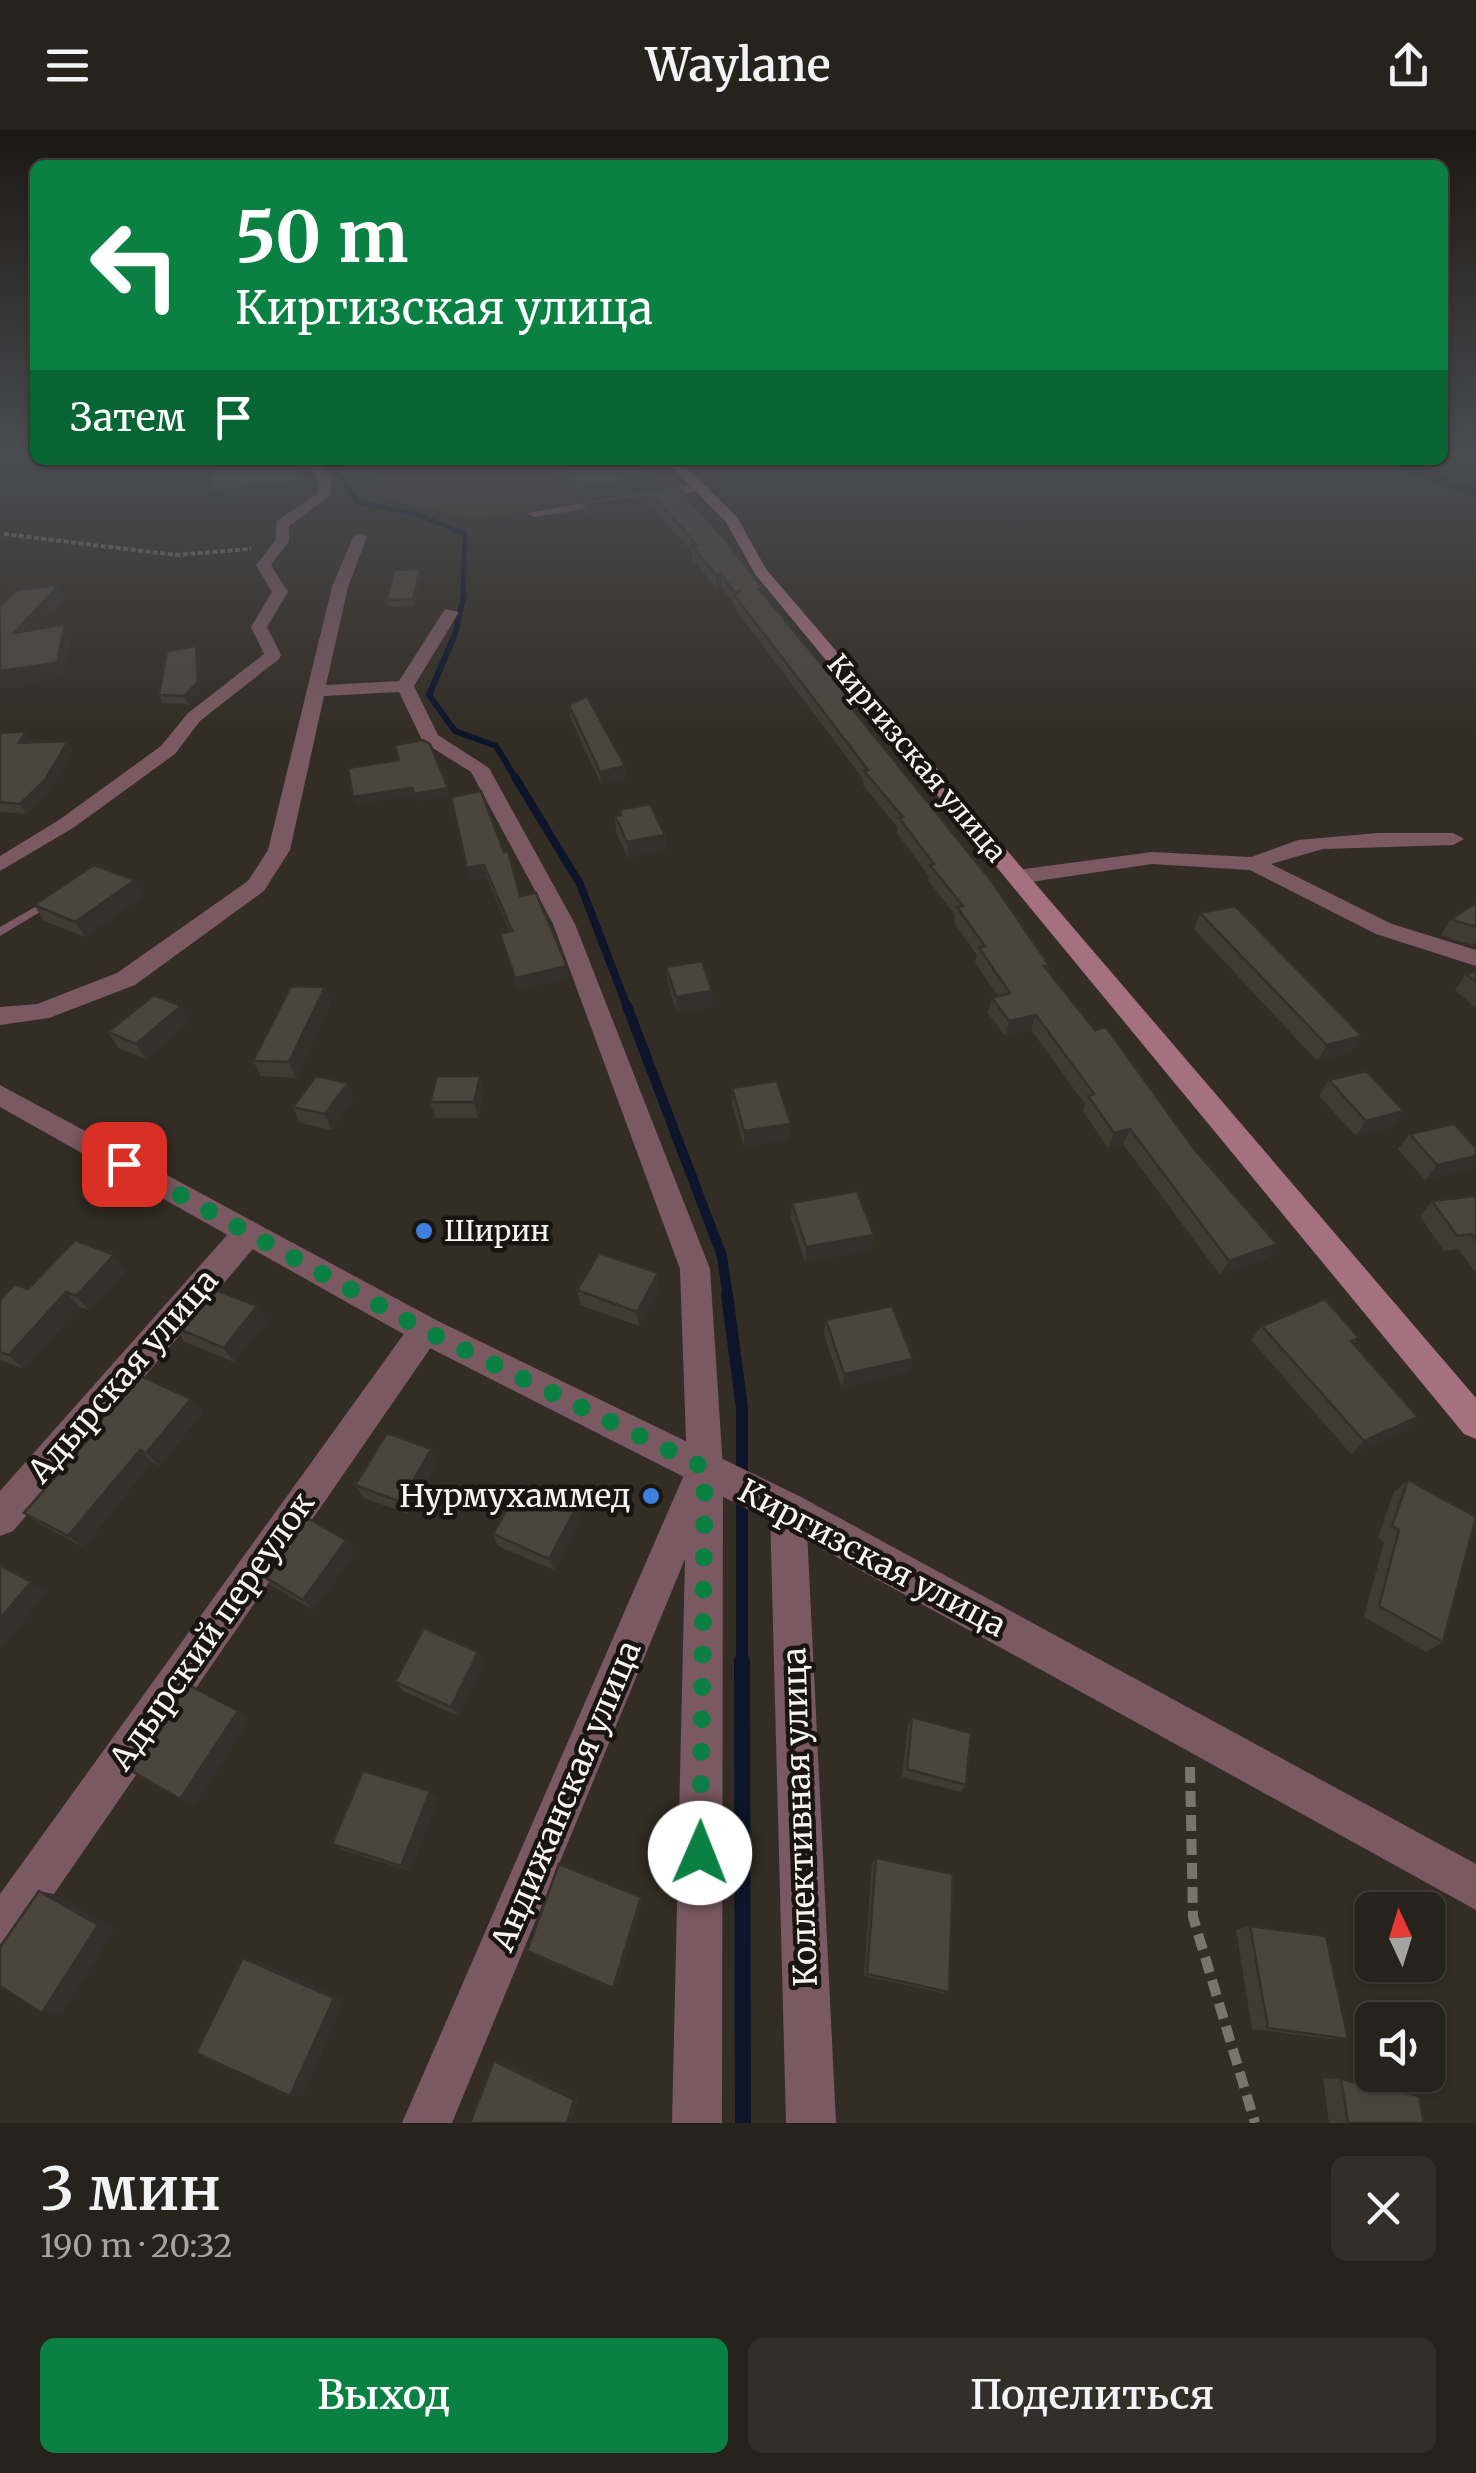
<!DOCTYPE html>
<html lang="ru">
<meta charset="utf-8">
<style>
:root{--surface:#26221c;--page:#322f29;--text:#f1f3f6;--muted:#a4a4a3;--line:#423f3b;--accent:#0b8043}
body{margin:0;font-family:Merriweather,serif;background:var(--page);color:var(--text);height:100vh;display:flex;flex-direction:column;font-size:38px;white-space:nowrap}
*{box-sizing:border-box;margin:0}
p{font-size:32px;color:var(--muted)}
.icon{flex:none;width:55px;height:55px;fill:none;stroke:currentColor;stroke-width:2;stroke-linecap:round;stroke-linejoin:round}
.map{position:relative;height:1993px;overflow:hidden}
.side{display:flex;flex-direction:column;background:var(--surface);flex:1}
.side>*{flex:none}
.hud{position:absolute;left:30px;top:30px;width:1418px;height:305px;border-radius:15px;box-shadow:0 2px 8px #0004,0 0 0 2px var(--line);background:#0b8043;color:#fff;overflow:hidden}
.needle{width:65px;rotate:356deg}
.fabs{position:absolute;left:1355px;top:1762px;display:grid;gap:20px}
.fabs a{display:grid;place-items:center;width:90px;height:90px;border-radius:15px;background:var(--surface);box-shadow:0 2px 8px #0004,0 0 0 2px var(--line);font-size:50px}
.pin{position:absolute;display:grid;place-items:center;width:85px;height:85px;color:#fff;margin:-42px;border-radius:20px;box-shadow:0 5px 15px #0006}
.me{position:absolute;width:110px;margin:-55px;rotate:1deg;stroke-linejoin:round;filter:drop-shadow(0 0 8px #0008)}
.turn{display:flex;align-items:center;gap:35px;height:210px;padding:0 40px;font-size:45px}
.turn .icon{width:130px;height:130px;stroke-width:2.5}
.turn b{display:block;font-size:70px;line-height:85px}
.then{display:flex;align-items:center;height:95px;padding:0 40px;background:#0003;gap:20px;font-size:38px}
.round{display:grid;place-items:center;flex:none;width:105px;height:105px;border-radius:15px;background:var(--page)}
.overview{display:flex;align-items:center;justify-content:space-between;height:170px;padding:0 40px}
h1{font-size:60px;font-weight:600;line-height:75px}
.cta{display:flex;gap:20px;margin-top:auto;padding:20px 40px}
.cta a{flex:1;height:115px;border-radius:15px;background:var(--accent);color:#fff;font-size:40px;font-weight:600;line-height:115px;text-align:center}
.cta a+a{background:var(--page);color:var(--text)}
header{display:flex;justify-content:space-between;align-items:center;height:130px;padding:0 40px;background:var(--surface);font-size:45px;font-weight:600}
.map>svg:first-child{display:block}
</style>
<header><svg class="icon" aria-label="menu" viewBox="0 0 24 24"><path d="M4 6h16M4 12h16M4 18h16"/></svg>Waylane<svg class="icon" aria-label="share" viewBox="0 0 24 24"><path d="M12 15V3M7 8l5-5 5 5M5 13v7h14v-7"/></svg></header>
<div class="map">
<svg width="1476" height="1993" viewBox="0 0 1476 1993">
<rect width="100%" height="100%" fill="#332d25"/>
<path fill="#3e3427" d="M360,330H652L685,357L477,389L382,368Z"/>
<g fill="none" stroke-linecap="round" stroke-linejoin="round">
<path stroke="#0c1529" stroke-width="5" d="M330,330L357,372L419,385L465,404L463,468"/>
<path stroke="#0c1529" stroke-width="6" d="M464,465L455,504L429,565L455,601L496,616L516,649"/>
<path stroke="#0c1529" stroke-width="8" d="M515,647L580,754L628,879"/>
<path stroke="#0c1529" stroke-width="10" d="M627,876L722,1126L728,1168"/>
<path stroke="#0c1529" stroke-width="12" d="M727,1165L742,1278V1533"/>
<path stroke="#0c1529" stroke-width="16" d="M742,1531L743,1993"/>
<path fill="#0c1529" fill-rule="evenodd" d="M1374,330H1395L1476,358V368Z"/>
<path stroke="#79746d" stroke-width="4" stroke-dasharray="5 2.5" stroke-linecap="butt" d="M4,404L176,425L251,419"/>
<path stroke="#79746d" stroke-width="10" stroke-dasharray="16 8" stroke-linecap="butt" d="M1190,1637L1193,1787L1255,1993"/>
<path fill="#7b5962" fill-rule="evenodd" d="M51,768L55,769V773L0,806V797Z"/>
<g fill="#7b5962" fill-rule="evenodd">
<path d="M308,330H320L331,351L330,366L289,396V411L271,435L288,462L267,497L281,525L279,529L200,591L175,624L73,698L0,741V726L59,690L161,616L188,583L264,524L251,497L272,462L256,435L275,411L277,391L317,364L319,351Z"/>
<path d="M702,353L709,357L707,360L534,387L527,383Z"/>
<path d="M360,403L367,407L348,457L326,555L399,551L445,479L459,482L414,556L438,605L489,638L575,794L710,1139L723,1338L722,1993H672L685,1429L452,1993H402L687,1338L680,1139L553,794L471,642L423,612L399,562L324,566L290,720L264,761L135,855L49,888L0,895V877L37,874L117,843L248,751L268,720L332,457L353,407Z"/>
<path d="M1378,703H1453L1464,709L1453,715L1323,719L1271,734L1392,794L1476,820V836L1376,804L1250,740L1152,734L1017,754L1006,747L1017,740L1152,722L1251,727L1298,710Z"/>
<path d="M247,1092L258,1095L262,1104L258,1113L13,1401L0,1406V1361L236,1095Z"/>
<path d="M425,1186L436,1190L441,1200L436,1210L16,1819L0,1826V1764L414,1190Z"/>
<path d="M788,1362L801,1367L806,1380L836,1993H786L770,1380L775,1367Z"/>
</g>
<path fill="#7b5962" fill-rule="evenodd" d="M0,955L436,1190L801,1367L1476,1734V1780L775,1393L414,1210L0,977Z"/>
<path fill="#a5707f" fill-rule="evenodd" d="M665,330H678L737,387L766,439L1476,1268V1309L1464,1304L755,444L726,392Z"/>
</g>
<g fill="#413b34">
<rect x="0" y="323" width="35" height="5"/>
<path d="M549,330H635L654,357L576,371Z"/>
<path d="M677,356L855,582L1049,835L1047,840L1194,1019L1277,1114L1268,1128L1220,1145L1123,1014L1108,1018L1083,981L1085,974L1031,900L1005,906L988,883L992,868L998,866L975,833L977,825L954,792L955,785L928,750L929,746L897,703L898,698L863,655V649L735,479V476L722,457L716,458L692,429V422L654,379L587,387L584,383L583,371Z"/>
<path d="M420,439L421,446L415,476L388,477L387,470Z"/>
<path d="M199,524L201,559L188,574L162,573L159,565Z"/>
<path d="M569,575L626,649L601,654L570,587Z"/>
<path d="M0,603L32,611L31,613L73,621L50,661L26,684L0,682Z"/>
<path d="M451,667L567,836L569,848L518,860L500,804L510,802L487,748L470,751Z"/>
<path d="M619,680L665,705L666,720L628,728L616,702L615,686L619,685Z"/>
<path d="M143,766L85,807L44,791L34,775Z"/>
<path d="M1476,773V812L1471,815L1441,805L1451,789Z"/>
<path d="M1200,783L1352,922L1317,931L1194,799Z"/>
<path d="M666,837L712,861L713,877L677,883L668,853Z"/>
<path d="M1476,841V878L1455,860L1466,844Z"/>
<path d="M325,857L331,873L296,948L261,946L253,931Z"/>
<path d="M190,892L146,929L118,918L108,902Z"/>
<path d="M480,946L484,962L478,988H435L430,972Z"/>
<path d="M1329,950L1404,981L1393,997L1356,1006L1319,966Z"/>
<path d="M732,958L790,1009L744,1017L732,974Z"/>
<path d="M354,969L332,1000L300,993L293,977Z"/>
<path d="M1410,1004L1469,1040L1425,1050L1398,1019Z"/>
<path d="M1476,1066V1143L1458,1119L1444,1121L1420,1086L1432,1071Z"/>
<path d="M792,1073L874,1105L871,1120L805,1132L791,1088Z"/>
<path d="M126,1140L89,1180L79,1177L24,1239L0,1230V1170L28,1159Z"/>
<path d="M659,1158L639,1196L580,1175L577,1160Z"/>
<path d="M257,1176L267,1191L234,1232L185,1212L174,1197Z"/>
<path d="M826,1190L909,1242L842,1258L824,1205Z"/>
<path d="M1262,1196L1359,1208L1354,1214L1418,1287L1404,1301L1351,1324L1251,1210Z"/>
<path d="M191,1269L203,1282L159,1336L152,1332L83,1417L40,1394L24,1383L96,1300L94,1298Z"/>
<path d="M431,1319L437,1332L408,1384L364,1368L355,1355Z"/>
<path d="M1408,1350L1443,1512L1426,1522L1364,1487L1384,1412L1378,1408L1394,1362Z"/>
<path d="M580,1388L554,1440L498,1416L493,1404Z"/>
<path d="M346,1410L355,1422L313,1480L271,1455L260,1444Z"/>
<path d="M478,1522L485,1531L458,1586L403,1561L395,1552Z"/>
<path d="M912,1587L966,1655L961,1662L902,1647L908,1595Z"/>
<path d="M430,1661L438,1668L410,1741L343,1720L332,1714Z"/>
<path d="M876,1728L949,1862L943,1863L864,1846L872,1733Z"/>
<path d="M1250,1796L1348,1909H1330L1252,1899L1236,1800Z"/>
<path d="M1323,1948L1341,1949L1424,1993H1329Z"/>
</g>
<g fill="#35302b">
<path d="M175,330H219L220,333L178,337Z"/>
<path d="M653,346L654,357L576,371L575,359Z"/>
<path d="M310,350L314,362L211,374L207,362Z"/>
<path d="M653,366L654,379L587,387L586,375Z"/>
<path d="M420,439L421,446L415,476L413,469Z"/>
<path d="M721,444L722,457L716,458V445Z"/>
<path d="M59,455L65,468L21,517L14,503Z"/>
<path d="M65,494L71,507L64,548L0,557V541Z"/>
<path d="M196,516L199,524L201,559L188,574L184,566Z"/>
<path d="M26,601L32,611L25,624L19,613Z"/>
<path d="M68,611L73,621L50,661L26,684L20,674Z"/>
<path d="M625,636L626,649L601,654L600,642Z"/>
<path d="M412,658L414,666L356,675L353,667Z"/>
<path d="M448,658L449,666L416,672L414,664Z"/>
<path d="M665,705L666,720L628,728L627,712Z"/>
<path d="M484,735L487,748L470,751L467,738Z"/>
<path d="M135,750L143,766L85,807L75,792Z"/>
<path d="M567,836L569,848L518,860L515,848Z"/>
<path d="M325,857L331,873L296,948L289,932Z"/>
<path d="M712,861L713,877L677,883L676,867Z"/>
<path d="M181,876L190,892L146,929L136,914Z"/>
<path d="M1036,885L1031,900L1005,906L1009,891Z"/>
<path d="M1362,906L1352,922L1317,931L1327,915Z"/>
<path d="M480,946L484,962L478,988L474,972Z"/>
<path d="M348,953L354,969L332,1000L325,984Z"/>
<path d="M1404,981L1393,997L1356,1006L1366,991Z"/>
<path d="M791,994L790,1009L744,1017V1001Z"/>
<path d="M1130,999L1123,1014L1108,1018L1114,1003Z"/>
<path d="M1476,1026V1032L1469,1040L1425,1050L1437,1035Z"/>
<path d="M874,1105L871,1120L805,1132L806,1117Z"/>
<path d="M1277,1114L1268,1128L1220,1145L1229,1131Z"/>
<path d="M114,1125L126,1140L89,1180L76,1166Z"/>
<path d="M658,1143L659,1158L639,1196L637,1182Z"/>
<path d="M66,1162L79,1177L24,1239L9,1225Z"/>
<path d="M257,1176L267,1191L234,1232L224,1218Z"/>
<path d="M913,1229L909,1242L842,1258L844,1244Z"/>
<path d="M191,1269L203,1282L159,1336L146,1323Z"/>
<path d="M1418,1287L1404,1301L1351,1324L1364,1311Z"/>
<path d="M431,1319L437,1332L408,1384L401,1372Z"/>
<path d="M140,1320L152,1332L83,1417L68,1406Z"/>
<path d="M577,1376L580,1388L554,1440L549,1429Z"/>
<path d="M346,1410L355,1422L313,1480L303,1470Z"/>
<path d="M31,1452L47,1462L2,1518L0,1517V1489Z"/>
<path d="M478,1522L485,1531L458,1586L451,1577Z"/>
<path d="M238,1581L250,1589L195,1675L180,1669Z"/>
<path d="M430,1661L438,1668L410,1741L401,1736Z"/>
<path d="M39,1761L58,1765L115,1799L62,1884L42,1883Z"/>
<path d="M641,1767L643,1771L616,1860L613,1858Z"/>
<path d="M243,1828L256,1830L345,1869L304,1965L290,1966Z"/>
<path d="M501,1930L579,1968L571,1993H567L494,1931Z"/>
</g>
<g fill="#4c453d" stroke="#35302b" stroke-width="2.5">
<path d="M214,330H285L310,350L207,362Z"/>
<path d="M555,330H635L653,346L575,359Z"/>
<path d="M677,356L729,414L763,459H759L855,575L850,576L993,753L1049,835L1044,836L1095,900L1106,897L1194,1019L1277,1114L1229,1131L1130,999L1114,1003L1088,966L1094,964L1036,885L1009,891L992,868L1010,863L979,818L985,816L957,777L963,776L930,735L934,734L899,688L903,687L864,641L868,640L735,466L740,461L734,462L721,444L716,445L692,416L697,415L653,366L586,375L583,371Z"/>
<path d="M420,439L413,469L387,470L394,440Z"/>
<path d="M59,455L14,503L65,494L57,533L0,541V476L17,460Z"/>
<path d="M196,516L198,552L184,566L159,565L167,521Z"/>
<path d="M587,566L625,636L600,642L569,575Z"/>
<path d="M26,601L19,613L68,611L45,650L20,674L0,672V603Z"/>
<path d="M423,610L430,614L448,658L414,664L412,658L353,667L348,638L399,630L395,615Z"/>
<path d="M481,661L504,722L508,721L520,766L536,763L567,836L515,848L500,804L512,801L484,735L467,738L451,667Z"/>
<path d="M650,674L665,705L627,712L615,686L621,685L619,680Z"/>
<path d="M94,735L135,750L75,792L34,775Z"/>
<path d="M1476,773V797L1451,789Z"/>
<path d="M1235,776L1362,906L1327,915L1200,783Z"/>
<path d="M702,831L712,861L676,867L666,837Z"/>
<path d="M1476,841V852L1466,844Z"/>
<path d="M291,856L325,857L289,932L253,931Z"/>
<path d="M154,865L181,876L136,914L108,902Z"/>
<path d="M1366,941L1404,981L1366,991L1329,950Z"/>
<path d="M316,946L348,953L325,984L293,977Z"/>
<path d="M437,946H480L474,972H430Z"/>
<path d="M777,951L791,994L744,1001L732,958Z"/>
<path d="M1454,994L1476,1018V1026L1437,1035L1410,1004Z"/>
<path d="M857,1061L874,1105L806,1117L792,1073Z"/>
<path d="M1476,1066V1111L1471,1104L1457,1106L1432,1071Z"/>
<path d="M75,1110L114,1125L76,1166L66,1162L9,1225L0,1222V1170L15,1154L28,1159Z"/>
<path d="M599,1123L658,1143L637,1182L577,1160Z"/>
<path d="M208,1157L257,1176L224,1218L174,1197Z"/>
<path d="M1325,1169L1359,1208L1351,1211L1418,1287L1364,1311L1262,1196Z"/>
<path d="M892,1176L913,1229L844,1244L826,1190Z"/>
<path d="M139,1245L191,1269L146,1323L140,1320L68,1406L24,1383L97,1299L94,1298Z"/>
<path d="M387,1303L431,1319L401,1372L355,1355Z"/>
<path d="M1408,1350L1476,1387L1443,1512L1379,1476L1399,1400L1392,1396Z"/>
<path d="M522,1353L577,1376L549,1429L493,1404Z"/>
<path d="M302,1385L346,1410L303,1470L260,1444Z"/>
<path d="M0,1435L31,1452L0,1489Z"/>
<path d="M424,1498L478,1522L451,1577L395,1552Z"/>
<path d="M185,1553L238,1581L180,1669L125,1637Z"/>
<path d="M912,1587L971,1603L966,1655L907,1639Z"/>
<path d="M363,1641L430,1661L401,1736L332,1714Z"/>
<path d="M876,1728L953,1744L949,1862L867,1844Z"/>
<path d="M559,1734L641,1767L613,1858L527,1821Z"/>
<path d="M39,1761L98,1795L42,1883L0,1856V1817Z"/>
<path d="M1250,1796L1326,1806L1348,1909L1268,1898Z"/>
<path d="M243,1828L334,1868L290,1966L196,1923Z"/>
<path d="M494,1931L574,1970L567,1993H470Z"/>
<path d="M1341,1949L1419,1966L1424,1993H1348Z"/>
</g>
<linearGradient id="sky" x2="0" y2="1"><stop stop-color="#1c1914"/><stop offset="0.54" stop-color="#4a4c51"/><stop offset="1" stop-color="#4a4c51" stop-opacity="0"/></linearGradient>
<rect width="1476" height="602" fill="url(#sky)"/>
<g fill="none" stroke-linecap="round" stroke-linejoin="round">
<path stroke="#0b8043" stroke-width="18" stroke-dasharray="0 32.4" d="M124,1034L424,1200L705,1338L700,1723"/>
</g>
<g fill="#3f7fe0" stroke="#191612" stroke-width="4">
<circle cx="424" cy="1101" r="10"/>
<circle cx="651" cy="1366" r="10"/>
</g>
<g text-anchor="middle" stroke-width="9" stroke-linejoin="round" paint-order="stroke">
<g font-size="28" fill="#f8f4ef" stroke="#191612">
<text transform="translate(917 628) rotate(50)" y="10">Киргизская улица</text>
</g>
<g font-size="28" fill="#f8f4ef" stroke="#191612" text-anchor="start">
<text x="444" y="1111">Ширин</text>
</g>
<g font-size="32" fill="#f8f4ef" stroke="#191612">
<text transform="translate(123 1246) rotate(-49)" y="11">Адырская улица</text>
<text transform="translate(872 1428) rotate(28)" y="11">Киргизская улица</text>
<text transform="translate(212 1501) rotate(-55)" y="11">Адырский переулок</text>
<text transform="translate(566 1666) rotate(-67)" y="11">Андижанская улица</text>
<text transform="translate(800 1687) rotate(-92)" y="11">Коллективная улица</text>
</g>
<g font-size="32" fill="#f8f4ef" stroke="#191612" text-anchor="end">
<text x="631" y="1377">Нурмухаммед</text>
</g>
</g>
</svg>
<div class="fabs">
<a><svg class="needle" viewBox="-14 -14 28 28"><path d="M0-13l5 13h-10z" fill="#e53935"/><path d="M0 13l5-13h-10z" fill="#a4a4a3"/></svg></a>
<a><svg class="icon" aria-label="sound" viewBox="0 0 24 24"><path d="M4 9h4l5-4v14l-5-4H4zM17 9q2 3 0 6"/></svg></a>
</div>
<div class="pin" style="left:124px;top:1034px;background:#d93025"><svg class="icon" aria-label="arrive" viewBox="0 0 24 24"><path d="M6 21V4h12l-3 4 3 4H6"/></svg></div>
<svg class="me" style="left:700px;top:1723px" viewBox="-20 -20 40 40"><circle r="19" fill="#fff"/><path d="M0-13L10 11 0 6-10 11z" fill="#0b8043"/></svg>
<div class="hud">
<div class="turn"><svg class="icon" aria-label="left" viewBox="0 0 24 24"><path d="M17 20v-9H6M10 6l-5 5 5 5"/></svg><div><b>50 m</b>Киргизская улица</div></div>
<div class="then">Затем<svg class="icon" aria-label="arrive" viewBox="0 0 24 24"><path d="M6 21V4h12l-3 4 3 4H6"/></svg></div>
</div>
</div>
<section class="side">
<div class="overview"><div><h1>3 мин</h1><p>190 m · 20:32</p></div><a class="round"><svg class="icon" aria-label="close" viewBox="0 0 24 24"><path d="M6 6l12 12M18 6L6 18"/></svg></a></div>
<div class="cta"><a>Выход</a><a>Поделиться</a></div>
</section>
